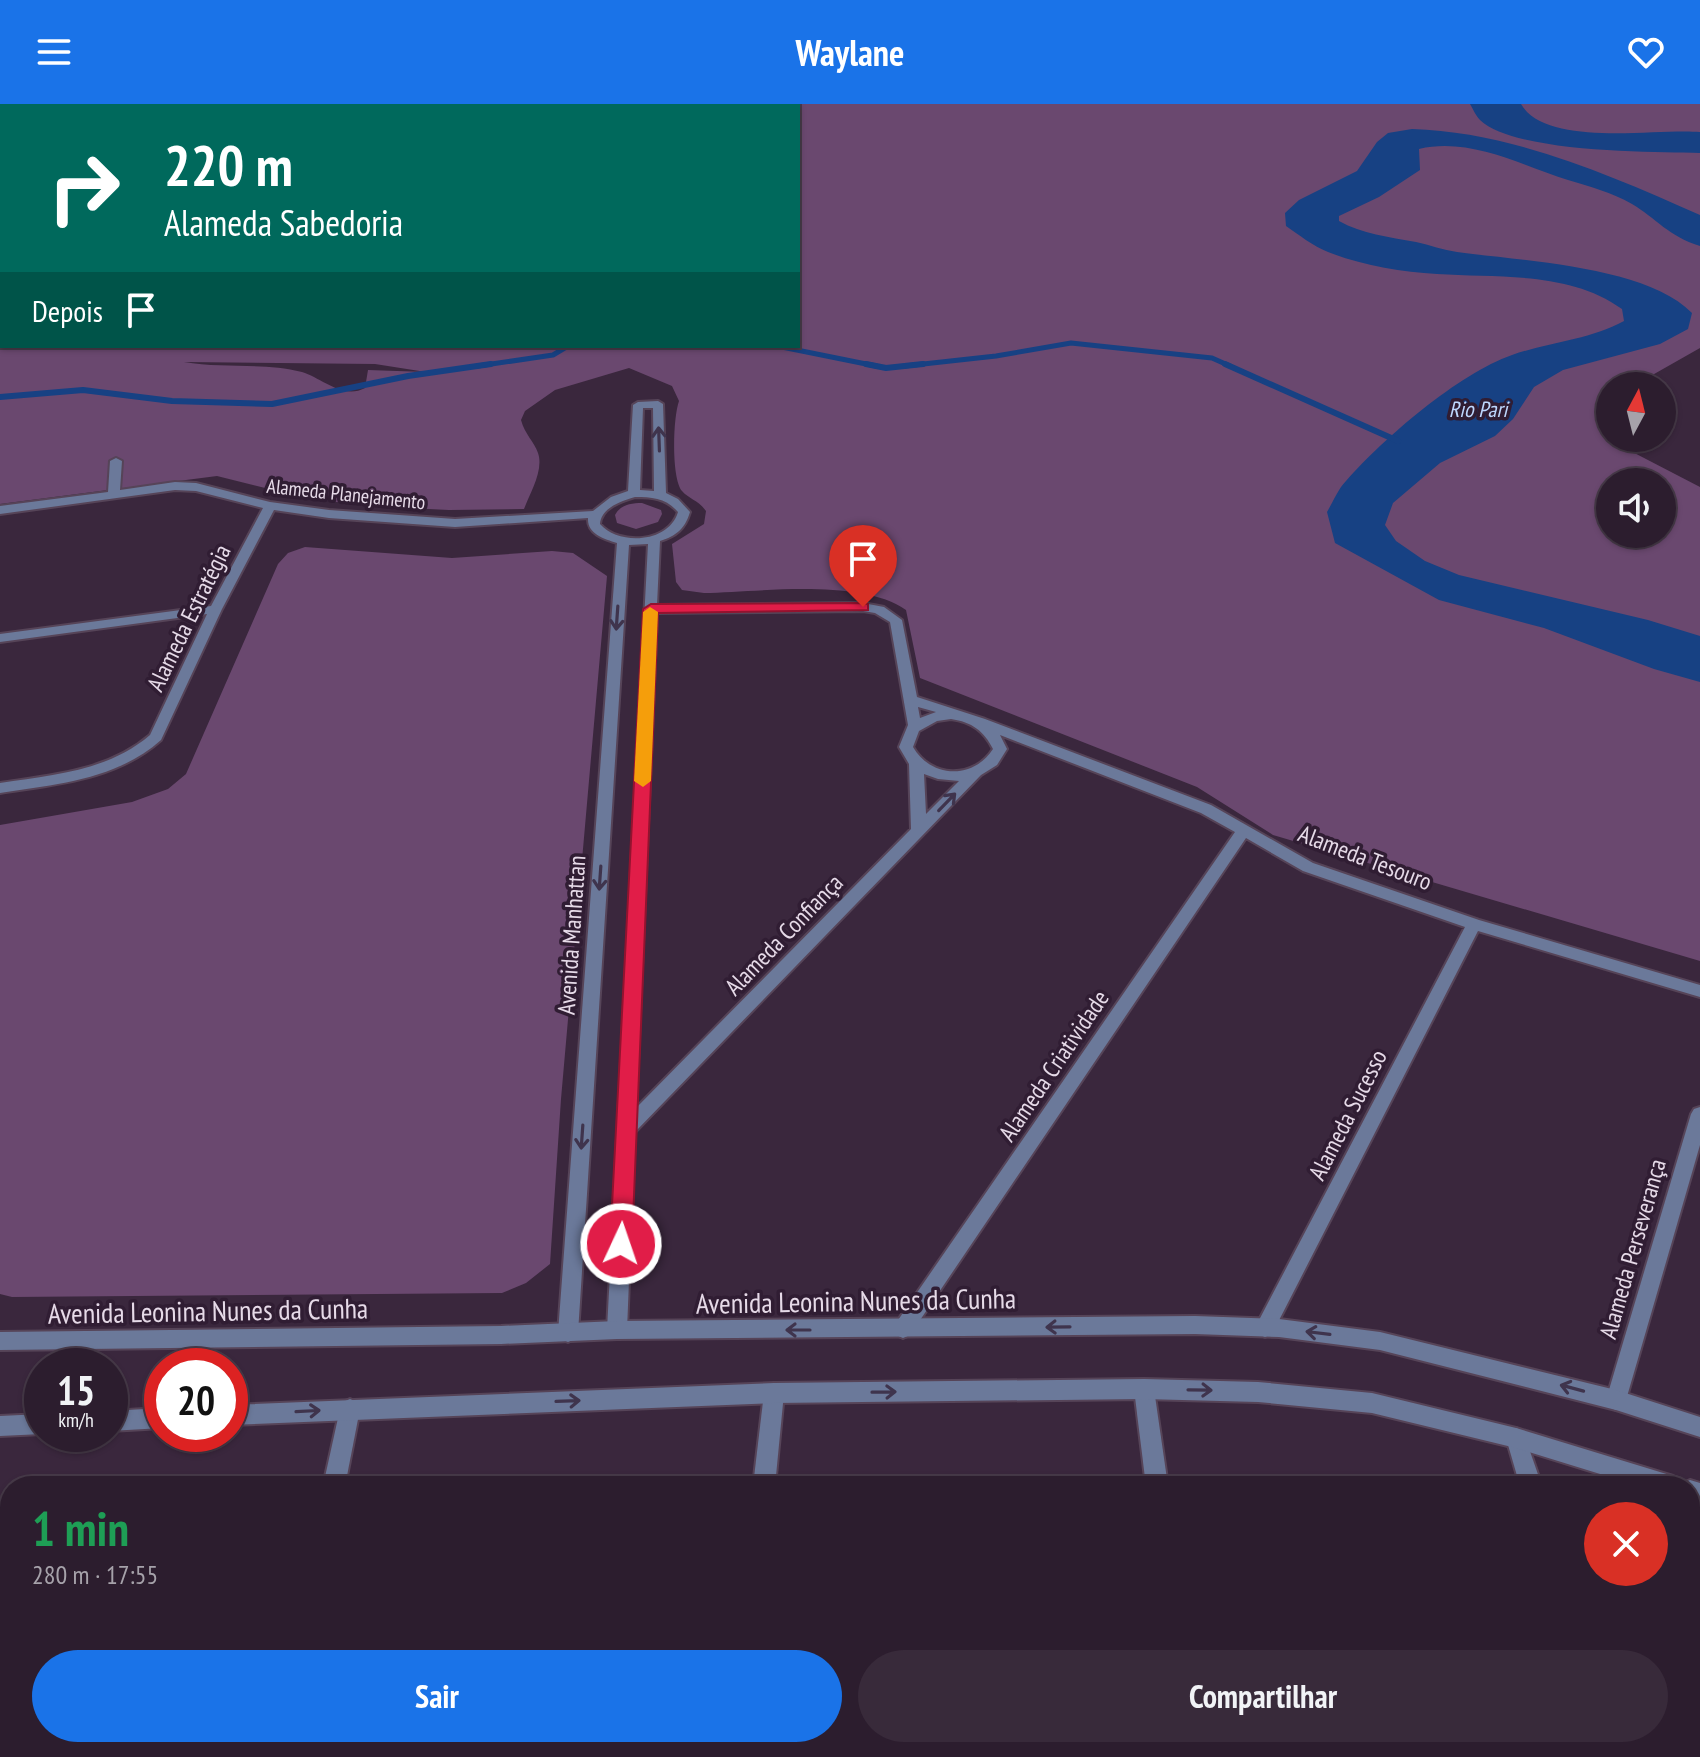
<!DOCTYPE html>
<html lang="pt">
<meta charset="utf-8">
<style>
:root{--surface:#2c1d2e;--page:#382a3a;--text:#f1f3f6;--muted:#a6a2aa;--line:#483b4a;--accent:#1a73e8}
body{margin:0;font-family:"PT Sans Narrow",sans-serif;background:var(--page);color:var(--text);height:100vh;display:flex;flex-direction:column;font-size:30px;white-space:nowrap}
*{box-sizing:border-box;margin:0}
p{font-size:26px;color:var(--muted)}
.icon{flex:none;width:44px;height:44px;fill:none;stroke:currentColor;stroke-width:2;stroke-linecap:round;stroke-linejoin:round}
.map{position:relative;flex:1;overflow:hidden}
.drawer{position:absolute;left:0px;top:1372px;width:1700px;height:282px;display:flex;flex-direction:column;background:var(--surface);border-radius:32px 32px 0 0;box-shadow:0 2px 6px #0004,0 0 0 2px var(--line)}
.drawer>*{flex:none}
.top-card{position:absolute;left:0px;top:0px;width:800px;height:244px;box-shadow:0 2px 6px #0004,0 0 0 2px var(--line);background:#00695c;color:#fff;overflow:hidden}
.needle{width:52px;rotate:7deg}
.fabs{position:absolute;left:1596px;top:268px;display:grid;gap:16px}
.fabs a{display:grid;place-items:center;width:80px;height:80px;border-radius:50%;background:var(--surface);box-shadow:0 2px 6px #0004,0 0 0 2px var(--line);font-size:40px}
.speed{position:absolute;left:24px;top:1244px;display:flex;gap:16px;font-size:40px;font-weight:700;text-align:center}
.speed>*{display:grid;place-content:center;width:104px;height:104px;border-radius:50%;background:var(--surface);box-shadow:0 2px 6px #0004,0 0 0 2px var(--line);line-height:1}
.speed small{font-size:20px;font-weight:400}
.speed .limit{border:12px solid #d22;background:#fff;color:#111}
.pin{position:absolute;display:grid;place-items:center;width:68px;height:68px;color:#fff;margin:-82px -34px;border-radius:50% 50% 50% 0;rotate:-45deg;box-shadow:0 0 8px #0007}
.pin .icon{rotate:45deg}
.me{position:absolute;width:88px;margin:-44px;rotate:3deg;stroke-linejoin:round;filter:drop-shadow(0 0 6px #0008)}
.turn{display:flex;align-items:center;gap:28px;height:168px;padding:0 32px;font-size:36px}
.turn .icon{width:104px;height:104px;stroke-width:2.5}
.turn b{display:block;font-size:56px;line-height:68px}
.then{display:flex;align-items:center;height:76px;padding:0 32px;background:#0003;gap:16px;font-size:30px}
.round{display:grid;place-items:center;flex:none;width:84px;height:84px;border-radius:42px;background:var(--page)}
.summary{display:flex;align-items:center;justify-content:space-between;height:136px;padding:0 32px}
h1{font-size:48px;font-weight:600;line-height:60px;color:#1e9e55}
.cta{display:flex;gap:16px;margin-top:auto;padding:16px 32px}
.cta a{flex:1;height:92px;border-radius:48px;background:var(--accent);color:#fff;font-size:32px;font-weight:600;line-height:92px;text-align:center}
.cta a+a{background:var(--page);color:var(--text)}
header{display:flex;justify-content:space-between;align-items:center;height:104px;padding:0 32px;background:var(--accent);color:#fff;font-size:36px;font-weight:600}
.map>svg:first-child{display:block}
</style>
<header><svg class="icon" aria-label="menu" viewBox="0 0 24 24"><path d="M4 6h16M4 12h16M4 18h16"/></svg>Waylane<svg class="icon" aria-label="heart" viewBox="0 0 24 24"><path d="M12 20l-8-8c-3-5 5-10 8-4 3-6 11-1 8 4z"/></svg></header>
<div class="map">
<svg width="1700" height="1653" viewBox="0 0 1700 1653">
<rect width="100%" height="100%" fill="#3a273d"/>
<g fill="#6a486f" fill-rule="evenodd">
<path d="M0,0H1700V244L1633,282H1610L1607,313L1610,334H1616L1619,341L1700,383V857L1273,731L1197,683L920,574L906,506C861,474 759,488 704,489L682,486L676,478L672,440L704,420L706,407C698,396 689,395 682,387C671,374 673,313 679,297L672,282L629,264L555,286L525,307L521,316C525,331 534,337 538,349C544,366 530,389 524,405L449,406L368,402L306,394L217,372L0,400ZM2,2H798V242H2ZM184,258L375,260L426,268L368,266L365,284C343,296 322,274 302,268C264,258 222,265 184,258ZM1610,378H1662V430H1610Z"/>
<path d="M642,399L661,406L662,410L658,418L636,425L617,419L615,411C620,401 631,399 642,399Z"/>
<path d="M305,443L452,454L552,447L573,449L607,472L561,995L550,1160L526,1179L502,1189L12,1193L0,1190V721L132,698L168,685L186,670L278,460L288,449Z"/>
</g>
<g fill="#174183">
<path d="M1470,0H1521C1546,44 1656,24 1700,28V49C1652,48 1515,49 1480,16C1476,12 1473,5 1470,0Z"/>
<path d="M1412,25C1512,28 1610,71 1700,111V142C1668,132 1657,115 1632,100C1611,88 1591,83 1568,76C1521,61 1470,33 1419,45L1420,66L1379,93L1339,112V117C1362,130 1389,133 1416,138C1430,141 1443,146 1457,148C1522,157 1646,162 1692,209L1688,225L1660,240L1563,266L1534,283L1513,315L1495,332L1440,359L1393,399L1385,421L1396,437L1425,457L1459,471L1648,516L1700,532V578L1654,565L1544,524L1439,496L1335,439L1327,408C1333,398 1338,385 1346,377C1384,334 1458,270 1512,251C1549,238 1589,236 1624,217L1622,205C1570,167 1498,174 1437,170C1401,168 1361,161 1328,148C1313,142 1299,131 1286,122L1285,109L1299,96L1357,67L1377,38L1388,29Z"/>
</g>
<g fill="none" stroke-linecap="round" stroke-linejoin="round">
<g stroke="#174183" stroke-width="5">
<path d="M298,0L303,2"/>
<path d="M777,242L876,262"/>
<path d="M478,262L553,251L568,242"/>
<path d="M905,262L996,252L1071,239L1212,254L1230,262"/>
</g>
<g stroke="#174183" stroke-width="6">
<path d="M866,260L886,264L923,260"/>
<path d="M1225,260L1398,337"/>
<path d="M0,293L83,286L172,297L272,300L408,272L491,260"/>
</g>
<defs>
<g id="service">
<path d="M638,298L658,297L663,300L666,389L678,395L690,408C685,425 676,432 660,437L657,501L863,499L884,503L902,516L917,593L985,615L1211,701L1313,759L1479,816L1700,881V893L1478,827L1272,1230L1265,1233L1258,1230L1255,1224L1258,1218L1465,823L1303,767L1246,734L910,1231L903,1234L896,1231L893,1225L896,1219L1235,728L1201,709L1000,631L1007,645L997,661L981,671L635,1028L627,1226L624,1232L617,1235L610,1232L607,1226L648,440L629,441L578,1229L575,1235L568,1238L561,1235L558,1229L617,439C604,435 587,430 588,414L455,423L329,414L274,406L222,505L161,636C116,676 57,680 0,689V679C53,671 108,667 150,631L207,510L0,538V530L211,502L263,404L196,387L175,386L0,410V402L108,388L110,357L116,354L122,357L120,386L175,378L196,379L270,398L329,406L455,415L593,407L611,393L628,387L633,301ZM643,304H653L654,387L640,386ZM635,393C652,393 666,394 678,408C669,439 619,442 600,420C601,404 621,397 635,393ZM863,507L875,509L890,518L908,621L899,643L909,660L911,725L636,1004L657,509ZM918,603L936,608L920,614ZM951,615C972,618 984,627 993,645C973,676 931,674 913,643L919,627L937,617ZM924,670L938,675L959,677L926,710Z"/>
<path d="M1700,1003V1041L1626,1296L1623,1303L1616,1306L1609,1303L1606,1296L1691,1010L1694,1005Z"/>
</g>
<g id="minor">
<path d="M1144,1275L1151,1278L1154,1285L1168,1382H1146L1134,1285L1137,1278Z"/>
<path d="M774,1279L781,1282L784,1289L775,1382H753L764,1289L767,1282Z"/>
<path d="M350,1295L357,1298L360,1305L345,1382H323L340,1305L343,1298Z"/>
<path d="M1516,1324L1523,1327L1542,1382H1520L1506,1334L1509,1327Z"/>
<path d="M268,1644H292L290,1653H266Z"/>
<path d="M724,1644H748L747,1653H723Z"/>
<path d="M1181,1644H1205L1206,1653H1182Z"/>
<path d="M1603,1644H1627L1630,1653H1606Z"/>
</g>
<g id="tertiary">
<path d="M1195,1212L1279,1215L1380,1228L1616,1286L1700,1313V1333L1616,1306L1380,1246L1279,1233L1195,1230L617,1235L501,1240L0,1246V1228L501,1222L617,1217Z"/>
<path d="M1144,1275L1258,1278L1372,1289L1516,1324L1673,1372L1681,1375L1683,1379L1690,1376L1700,1379V1401L1690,1398V1382H1639L1516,1344L1372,1309L1258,1298L1144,1295L774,1299L230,1321V1301L774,1279Z"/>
<path d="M162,1304V1324L110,1327V1307Z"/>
<path d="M42,1310V1330L0,1332V1312Z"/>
</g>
</defs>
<use href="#service" stroke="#564458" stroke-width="4"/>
<use href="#minor" stroke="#564458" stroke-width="4"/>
<use href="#tertiary" stroke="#564458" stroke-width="4"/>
<use href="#service" fill="#6b799a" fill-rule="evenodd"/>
<use href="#minor" fill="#6b799a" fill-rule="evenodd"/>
<use href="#tertiary" fill="#6b799a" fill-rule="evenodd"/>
</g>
<defs><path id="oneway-shaft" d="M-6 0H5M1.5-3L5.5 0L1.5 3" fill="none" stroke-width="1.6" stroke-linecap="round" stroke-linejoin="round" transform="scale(2)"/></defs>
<g stroke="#3f344d">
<use href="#oneway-shaft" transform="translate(659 335) rotate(-92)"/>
<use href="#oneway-shaft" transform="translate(617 514) rotate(94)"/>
<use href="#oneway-shaft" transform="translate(947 698) rotate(-46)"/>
<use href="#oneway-shaft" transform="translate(600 774) rotate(94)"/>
<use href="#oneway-shaft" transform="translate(582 1033) rotate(94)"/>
<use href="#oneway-shaft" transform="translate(1058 1223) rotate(179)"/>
<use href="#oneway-shaft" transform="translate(798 1226) rotate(180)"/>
<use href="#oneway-shaft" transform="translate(1318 1229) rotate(-173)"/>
<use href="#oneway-shaft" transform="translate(1572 1284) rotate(-165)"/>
<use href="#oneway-shaft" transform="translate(1200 1286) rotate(1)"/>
<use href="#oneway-shaft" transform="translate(884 1288) rotate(-1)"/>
<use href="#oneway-shaft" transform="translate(568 1297) rotate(-2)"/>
<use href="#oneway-shaft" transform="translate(308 1307) rotate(-3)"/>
</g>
<path fill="#e11d48" stroke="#92132f" stroke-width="2" d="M863,499L868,500V506L658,509L632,1140L628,1147L621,1150L613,1147L610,1140L643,505L651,500Z"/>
<path fill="#f59e0b" d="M650,503L658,508L651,677L643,683L634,677L643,508Z"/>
<g text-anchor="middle" stroke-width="7" stroke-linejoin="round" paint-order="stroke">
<g font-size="20" fill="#e6dae8" stroke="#301d33">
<text transform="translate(346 390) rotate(6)" y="7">Alameda Planejamento</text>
</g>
<g font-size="22" font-style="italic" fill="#bed7fe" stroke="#301d33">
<text x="1478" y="313">Rio Pari</text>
</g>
<g font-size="24" fill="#e6dae8" stroke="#301d33">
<text transform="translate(189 514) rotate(-64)" y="8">Alameda Estratégia</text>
<text transform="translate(1365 754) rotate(21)" y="8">Alameda Tesouro</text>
<text transform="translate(572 831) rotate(-86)" y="8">Avenida Manhattan</text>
<text transform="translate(784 831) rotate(-46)" y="8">Alameda Confiança</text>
<text transform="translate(1054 962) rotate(-56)" y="8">Alameda Criatividade</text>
<text transform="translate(1348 1011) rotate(-63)" y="8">Alameda Sucesso</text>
<text transform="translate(1633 1145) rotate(-74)" y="8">Alameda Perseverança</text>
</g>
<g font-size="28" fill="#e6dae8" stroke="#301d33">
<text transform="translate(856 1197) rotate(-1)" y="10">Avenida Leonina Nunes da Cunha</text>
<text transform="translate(208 1207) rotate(-1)" y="10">Avenida Leonina Nunes da Cunha</text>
</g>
</g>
</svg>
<div class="fabs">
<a><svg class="needle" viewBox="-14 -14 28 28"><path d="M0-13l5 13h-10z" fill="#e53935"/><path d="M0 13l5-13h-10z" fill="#a6a2aa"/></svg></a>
<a><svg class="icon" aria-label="sound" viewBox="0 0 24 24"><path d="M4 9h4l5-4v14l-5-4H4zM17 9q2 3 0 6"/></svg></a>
</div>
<div class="speed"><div>15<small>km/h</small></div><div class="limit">20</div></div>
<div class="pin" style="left:863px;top:503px;background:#d93025"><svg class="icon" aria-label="arrive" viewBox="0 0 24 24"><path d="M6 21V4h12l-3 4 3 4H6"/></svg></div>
<svg class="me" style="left:621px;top:1140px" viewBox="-20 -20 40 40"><circle r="17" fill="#e11d48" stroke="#fff" stroke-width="3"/><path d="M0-11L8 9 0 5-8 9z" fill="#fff"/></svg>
<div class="top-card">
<div class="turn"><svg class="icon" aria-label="right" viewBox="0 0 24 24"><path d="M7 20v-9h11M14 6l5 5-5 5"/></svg><div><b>220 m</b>Alameda Sabedoria</div></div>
<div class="then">Depois<svg class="icon" aria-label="arrive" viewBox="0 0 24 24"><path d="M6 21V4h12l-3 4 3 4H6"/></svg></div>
</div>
<section class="drawer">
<div class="summary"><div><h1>1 min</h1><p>280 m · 17:55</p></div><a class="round" style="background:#d93025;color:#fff"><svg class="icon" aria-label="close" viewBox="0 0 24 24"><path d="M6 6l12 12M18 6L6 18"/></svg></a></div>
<div class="cta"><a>Sair</a><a>Compartilhar</a></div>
</section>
</div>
